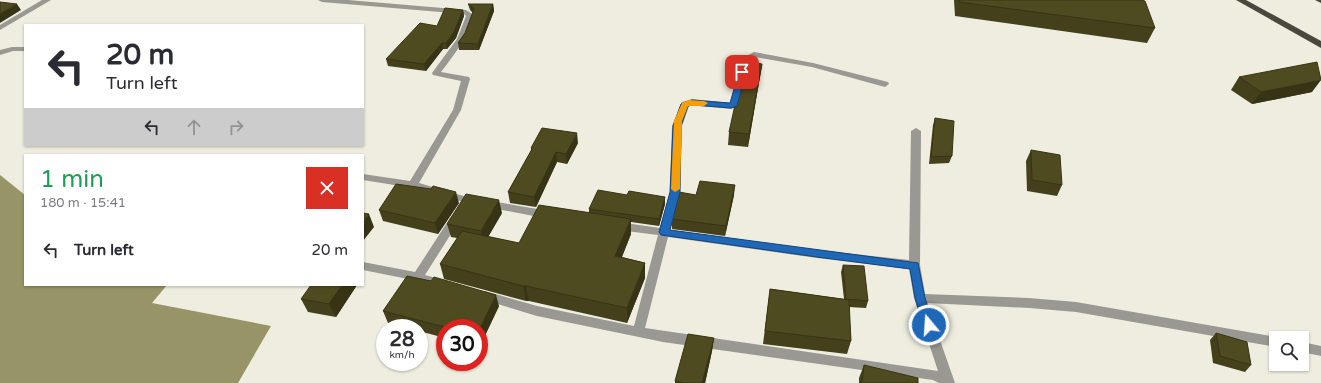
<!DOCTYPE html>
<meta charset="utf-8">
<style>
:root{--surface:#fff;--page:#f2f2f3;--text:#2b2b33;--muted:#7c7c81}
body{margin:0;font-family:"Varela Round",sans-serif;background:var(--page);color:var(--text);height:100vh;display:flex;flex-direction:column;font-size:15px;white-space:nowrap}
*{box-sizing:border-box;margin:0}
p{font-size:13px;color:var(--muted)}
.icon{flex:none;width:22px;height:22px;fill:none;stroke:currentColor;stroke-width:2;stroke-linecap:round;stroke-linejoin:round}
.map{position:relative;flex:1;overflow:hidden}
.details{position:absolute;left:24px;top:154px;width:340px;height:132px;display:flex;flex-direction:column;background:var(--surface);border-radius:0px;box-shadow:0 1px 3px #0004}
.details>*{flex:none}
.banner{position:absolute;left:24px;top:24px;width:340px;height:122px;border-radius:0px;box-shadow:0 1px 3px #0004;background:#fff;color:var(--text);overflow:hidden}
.tools{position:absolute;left:1269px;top:331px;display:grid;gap:8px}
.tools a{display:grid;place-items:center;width:40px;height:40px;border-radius:0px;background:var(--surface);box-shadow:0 1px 3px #0004;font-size:20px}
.speed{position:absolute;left:376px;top:319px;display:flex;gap:8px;font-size:20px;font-weight:700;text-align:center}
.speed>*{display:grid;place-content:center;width:52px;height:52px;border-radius:50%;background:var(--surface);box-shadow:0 1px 3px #0004;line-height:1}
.speed small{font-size:10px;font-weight:400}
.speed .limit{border:6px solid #d22;background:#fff;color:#111}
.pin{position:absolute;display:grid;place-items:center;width:34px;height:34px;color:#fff;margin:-17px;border-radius:8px;box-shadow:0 2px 6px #0006}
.me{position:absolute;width:44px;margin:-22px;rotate:342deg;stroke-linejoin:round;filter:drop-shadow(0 0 3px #0008)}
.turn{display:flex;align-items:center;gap:14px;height:84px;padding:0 16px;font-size:18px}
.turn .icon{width:52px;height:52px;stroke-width:2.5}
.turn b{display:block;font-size:28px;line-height:34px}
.lanes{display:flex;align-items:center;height:38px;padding:0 16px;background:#0003;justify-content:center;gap:20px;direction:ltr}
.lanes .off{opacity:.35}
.round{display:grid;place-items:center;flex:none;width:42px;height:42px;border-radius:0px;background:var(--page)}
.headline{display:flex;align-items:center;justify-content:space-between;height:68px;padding:0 16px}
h1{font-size:24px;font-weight:600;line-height:30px;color:#1e9e55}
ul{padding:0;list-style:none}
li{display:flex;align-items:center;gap:12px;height:56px;padding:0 16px}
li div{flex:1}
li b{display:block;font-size:15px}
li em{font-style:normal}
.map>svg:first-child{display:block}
</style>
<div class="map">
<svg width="1321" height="383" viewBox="0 0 1321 383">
<rect width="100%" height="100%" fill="#eeeddf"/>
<path fill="#979467" d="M0,175L25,195V285H167L152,303L271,326L238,383H0Z"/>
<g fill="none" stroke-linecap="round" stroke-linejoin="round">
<g fill="#999892" fill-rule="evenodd">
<path d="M42,0H51L0,30V25Z"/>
<path d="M318,0H348L466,10L474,15C468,37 455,54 441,72L469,77L470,79L461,110L419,183L467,197L549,211L553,212L554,215L553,218L549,219L467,203L413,188L363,180V174L410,181L453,110L461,81L433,75L432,73L457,39L466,16L464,14L322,2Z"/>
<path d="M12,47H25V51H13L0,55V50Z"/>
<path d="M754,52L813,63L888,82L889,84L885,87L812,67L755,57L752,58L737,107L731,109L692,105L689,106L682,126L680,192L670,230L817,250L909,260L911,131L916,128L921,131L920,265L925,294L1029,298L1076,302L1276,337L1279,338H1276V347L1076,312L1029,308L927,303L955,383H939L933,380L663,342L537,316L481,299L479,296L481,293L485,291L537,306L634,326L658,235L618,230L614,229L613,226L614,223L618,222L660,228L670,192L672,126L681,104L682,102L692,99L730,103L744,57ZM668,237L817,258L909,269L914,298L938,371L645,328Z"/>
<path d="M456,214L460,215L461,218L425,275L447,281L449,284L447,287L443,288L418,281L363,270V262L415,272L452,215Z"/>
<path d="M1302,342L1321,346V356L1302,352Z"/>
</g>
<g fill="#4a483e" fill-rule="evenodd">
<path d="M1236,0H1246L1321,41V48Z"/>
<path d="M1315,0H1321V3Z"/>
</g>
</g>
<g fill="#44401c">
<path d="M954,0H1140L1155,28L1147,43L955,16Z"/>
<path d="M468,4H493L494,11L479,50H459L458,43L465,33L473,13L470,10Z"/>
<path d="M463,10L464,16L456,38L447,49H443L426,71L388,66L386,59L437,26Z"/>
<path d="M762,64L760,76L748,147L728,145L729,132L740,95Z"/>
<path d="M1239,77L1312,92L1252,104L1231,90Z"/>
<path d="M935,118L952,156L949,163L929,164L933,125Z"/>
<path d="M578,143L567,164L557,162L536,207L510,203L508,192L531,151V148Z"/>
<path d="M1031,150L1062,185L1057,196L1027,191L1026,161Z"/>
<path d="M627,195L665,197V204L659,226L631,222V234L622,257L645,263V278L627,323L529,301H526L444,279L440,264L457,238L451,237L447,224L502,213L488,237L519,243L589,213V209Z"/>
<path d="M696,195H734L725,236L672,229V219Z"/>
<path d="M459,203L438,234L383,221L379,210Z"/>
<path d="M843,265L868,301L866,308L849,307L851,341L847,354L763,344L770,289L844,299L841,272Z"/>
<path d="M357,285L336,317L308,312L301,299Z"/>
<path d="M499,306L481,344H479V328H445V338L419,331V328H408L388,323L383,311Z"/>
<path d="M1216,333L1251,365L1245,372L1213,363L1210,340Z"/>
<path d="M714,338L712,351L705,383H675V381Z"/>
<path d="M864,365L918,383H859V378Z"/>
</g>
<g fill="#373416">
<path d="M17,4L21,10L0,23V14Z"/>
<path d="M493,4L494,11L479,50L478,44Z"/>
<path d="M463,10L464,16L456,38L447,49L446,43Z"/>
<path d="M442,43L443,49L426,71L424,64Z"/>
<path d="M762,64L760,76L748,147L749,134Z"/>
<path d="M1321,80L1312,92L1252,104L1261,92Z"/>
<path d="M577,133L578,143L567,164L566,154Z"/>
<path d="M556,152L557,162L536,207L534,197Z"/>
<path d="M735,185L734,195L725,236L726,226Z"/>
<path d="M456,192L459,203L438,234L435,223Z"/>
<path d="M665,197V204L659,226V219Z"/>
<path d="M499,200L502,213L484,244L481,231Z"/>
<path d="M369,214L374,227L363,241V222Z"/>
<path d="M631,219V234L616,271L615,256Z"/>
<path d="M645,263V278L627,323V308Z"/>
<path d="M342,285H357L336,317L329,304Z"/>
<path d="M523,286H526L529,301H526Z"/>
<path d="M496,295L499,306L481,344L479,335V331Z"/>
<path d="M714,338L712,351L705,383H702Z"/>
</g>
<g fill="#4f4b20" stroke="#373416">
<path d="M959,0H1140L1145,1L1155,28L959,2Z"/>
<path d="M0,2L17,4L0,14Z"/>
<path d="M468,4H493L478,44L458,43L465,33L474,9Z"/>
<path d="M445,8L463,10L454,32L446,43H442L424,64L386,59L420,23L437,26Z"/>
<path d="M750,62L762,64L749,134L729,132L737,96L740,95Z"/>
<path d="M1317,62L1321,80L1261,92L1239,77Z"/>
<path d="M935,118L954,121L952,156L931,157Z"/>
<path d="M542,128L577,133L566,154L556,152L534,197L508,192L532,149L531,148Z"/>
<path d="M1031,150L1060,155L1062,185L1032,180Z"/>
<path d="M700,181L735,185L726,226L672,219L679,192L696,195Z"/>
<path d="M396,184L431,189L433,186L456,192L435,223L379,210Z"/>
<path d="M598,190L627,195L629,191L665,197L659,219L589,209Z"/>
<path d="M466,194L499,200L481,231L447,224Z"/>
<path d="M539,205L631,219L615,256L645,263L627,308L526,286H523L440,264L462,231L519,243Z"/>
<path d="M363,213L369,214L363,222Z"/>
<path d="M843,265L864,266L868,301L846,299Z"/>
<path d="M407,276L431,281L434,277L496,295L479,331V328H451L437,325L383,311Z"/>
<path d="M311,285H342L329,304L301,299Z"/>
<path d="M770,289L849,300L851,341L765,331Z"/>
<path d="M1216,333L1247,342L1251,365L1220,356Z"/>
<path d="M688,334L714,338L702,383H684L675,381Z"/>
<path d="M864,365L918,378V383H862Z"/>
</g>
<path fill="#1f68b8" stroke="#144478" d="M742,70L746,72L737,106L731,108L692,105L688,106L681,126L680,192L670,230L918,263L925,298L934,325L933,328L929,329L925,328L923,325L915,298L910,269L817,257L661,235L659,232L670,192L673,126L681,104L692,100L730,103L739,72Z"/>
<path fill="#f59e0b" d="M689,100L704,101L708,103L704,106H688L682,121L680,189L675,192L671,189L674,121L682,103Z"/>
</svg>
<div class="tools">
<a><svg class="icon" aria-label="search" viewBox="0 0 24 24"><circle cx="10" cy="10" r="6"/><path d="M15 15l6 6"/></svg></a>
</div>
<div class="speed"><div>28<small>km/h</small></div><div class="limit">30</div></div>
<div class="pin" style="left:742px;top:72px;background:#d93025"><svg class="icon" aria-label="arrive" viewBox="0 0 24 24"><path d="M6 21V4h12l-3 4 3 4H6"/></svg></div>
<svg class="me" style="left:929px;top:325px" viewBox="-20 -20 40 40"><circle r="17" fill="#1f68b8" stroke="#fff" stroke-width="3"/><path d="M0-11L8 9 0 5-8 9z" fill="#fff"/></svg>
<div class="banner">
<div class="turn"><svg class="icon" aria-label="left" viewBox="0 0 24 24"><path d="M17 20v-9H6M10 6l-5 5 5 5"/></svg><div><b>20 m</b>Turn left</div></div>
<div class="lanes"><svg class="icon" aria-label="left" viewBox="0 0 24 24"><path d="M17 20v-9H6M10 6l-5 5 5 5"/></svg><svg class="icon off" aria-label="ahead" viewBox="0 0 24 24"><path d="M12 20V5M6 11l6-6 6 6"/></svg><svg class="icon off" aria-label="right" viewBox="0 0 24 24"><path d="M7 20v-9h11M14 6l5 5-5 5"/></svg></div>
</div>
<section class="details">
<div class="headline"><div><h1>1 min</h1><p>180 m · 15:41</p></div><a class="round" style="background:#d93025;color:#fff"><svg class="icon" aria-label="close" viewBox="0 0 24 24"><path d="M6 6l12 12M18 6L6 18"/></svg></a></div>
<ul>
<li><svg class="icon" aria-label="left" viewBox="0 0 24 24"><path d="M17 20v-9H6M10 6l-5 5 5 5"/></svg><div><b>Turn left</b></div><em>20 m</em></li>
</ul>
</section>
</div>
